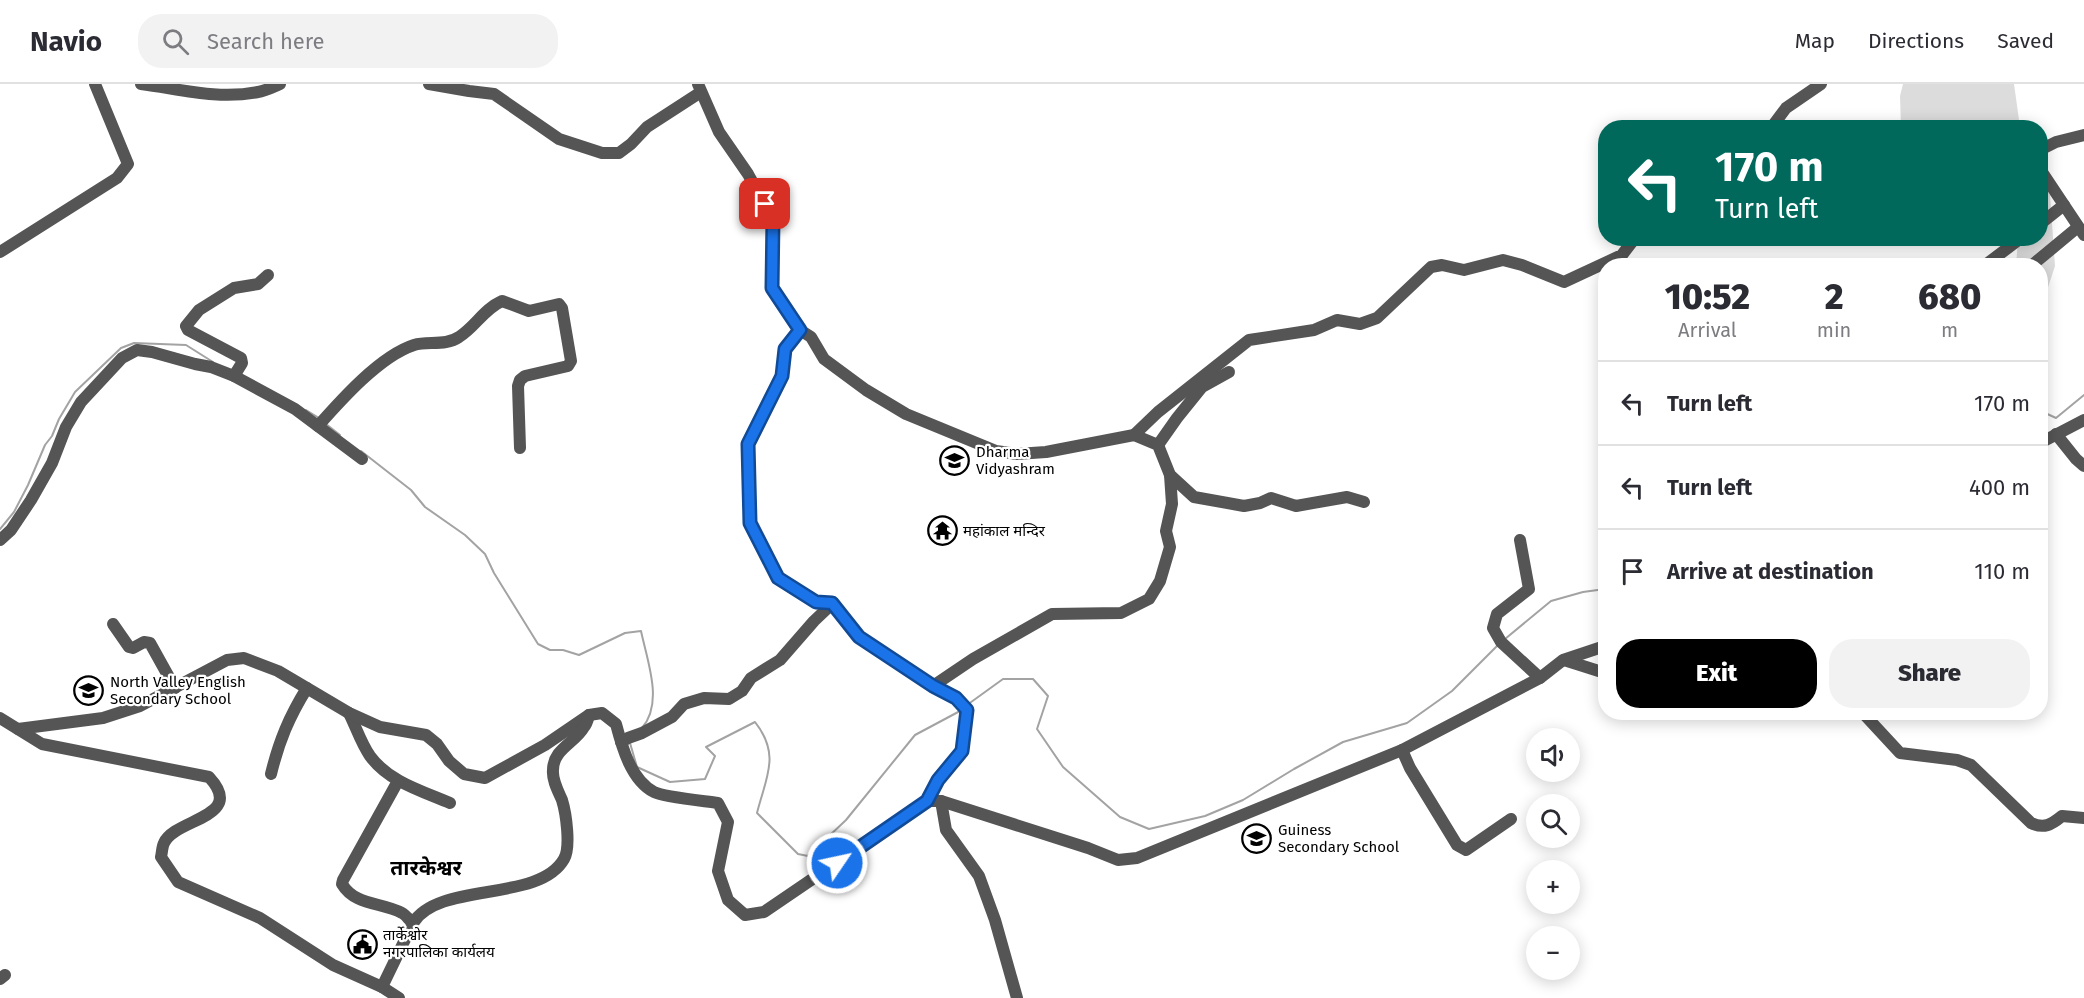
<!DOCTYPE html>
<meta charset="utf-8">
<style>
:root{--surface:#fff;--page:#f2f2f3;--text:#2b2b33;--muted:#7c7c81;--line:#e1e1e2;--accent:#000}
body{margin:0;font-family:"Fira Sans","Noto Sans Devanagari",sans-serif;background:var(--page);color:var(--text);height:100vh;display:flex;flex-direction:column;font-size:22px;white-space:nowrap}
*{box-sizing:border-box;margin:0}
p{font-size:20px;color:var(--muted)}
.icon{flex:none;width:33px;height:33px;fill:none;stroke:currentColor;stroke-width:2;stroke-linecap:round;stroke-linejoin:round}
.map{position:relative;flex:1;overflow:hidden}
.side{position:absolute;left:1598px;top:174px;width:450px;height:462px;display:flex;flex-direction:column;background:var(--surface);border-radius:24px;box-shadow:0 3px 15px #0003}
.side>*{flex:none}
.banner{position:absolute;left:1598px;top:36px;width:450px;height:126px;border-radius:24px;box-shadow:0 3px 15px #0003;background:#00695c;color:#fff;overflow:hidden}
.fabs{position:absolute;left:1526px;top:644px;display:grid;gap:12px}
.fabs a{display:grid;place-items:center;width:54px;height:54px;border-radius:50%;background:var(--surface);box-shadow:0 3px 15px #0003;font-size:30px}
.pin{position:absolute;display:grid;place-items:center;width:51px;height:51px;color:#fff;margin:-26px;border-radius:12px;box-shadow:0 3px 9px #0006}
.me{position:absolute;width:66px;margin:-33px;rotate:56deg;stroke-linejoin:round;filter:drop-shadow(0 0 4px #0008)}
.turn{display:flex;align-items:center;gap:21px;height:126px;padding:0 18px;font-size:27px}
.turn .icon{width:78px;height:78px;stroke-width:2.5}
.turn b{display:block;font-size:42px;line-height:51px}
.eta{display:flex;justify-content:space-evenly;align-items:center;height:102px;text-align:center}
.eta b{font-size:36px;font-weight:800;line-height:42px}
.primary-button{display:flex;gap:12px;margin-top:auto;padding:12px 18px}
.primary-button a{flex:1;height:69px;border-radius:24px;background:var(--accent);color:#fff;font-size:24px;font-weight:800;line-height:69px;text-align:center}
.primary-button a+a{background:var(--page);color:var(--text)}
ul{padding:0;list-style:none}
li{display:flex;align-items:center;gap:18px;height:84px;padding:0 18px;border-top:2px solid var(--line)}
li div{flex:1}
li b{display:block;font-size:22px}
li em{font-style:normal}
header{display:flex;align-items:center;gap:36px;box-sizing:border-box;height:84px;padding:0 30px;background:var(--surface);border-bottom:2px solid var(--line)}
header strong{font-size:28px}
nav{display:flex;gap:33px;margin-inline-start:auto;font-size:21px}
.search{width:420px;height:54px;background:var(--page);display:flex;align-items:center;gap:15px;box-sizing:border-box;padding:0 21px;border-radius:24px;color:var(--muted);font-size:22px}
.map>svg:first-child{display:block}
</style>
<header>
<strong>Navio</strong>
<div class="search"><svg class="icon" aria-label="search" viewBox="0 0 24 24"><circle cx="10" cy="10" r="6"/><path d="M15 15l6 6"/></svg>Search here</div>
<nav><a>Map</a><a>Directions</a><a>Saved</a></nav>
</header>
<div class="map">
<svg width="2084" height="914" viewBox="0 0 2084 914">
<rect width="100%" height="100%" fill="#fff"/>
<g fill="#dcdcdc">
<path d="M1903,0H2014L2020,43H1901L1900,12Z"/>
<path d="M2040,95L2050,111L2055,182L2040,228V182H2016L2018,155L2040,154Z"/>
</g>
<g fill="none" stroke-linecap="round" stroke-linejoin="round">
<g stroke="#a3a3a3" stroke-width="2">
<path d="M2040,323L2043,328L2056,334L2084,311"/>
<path d="M306,326L319,334"/>
<path d="M326,340L340,351"/>
<path d="M361,367L411,406L425,423L465,451L485,470L494,489L538,560L550,566H563L579,571L625,549L641,547C647,576 664,619 642,644"/>
<path d="M0,445L14,428L28,401L45,361L52,352L59,335L75,308L121,264L134,259L186,261L213,278"/>
<path d="M1505,555L1551,517L1583,508L1605,505"/>
<path d="M967,621L1003,595H1033L1048,612L1037,645L1063,683L1120,733L1149,745L1205,732L1243,716L1294,685L1343,658L1407,639L1452,607L1498,561"/>
<path d="M630,659L637,683L670,698L705,695L715,672L706,663L755,638C781,671 766,693 757,729L798,770L808,772L846,736L915,651L960,627"/>
</g>
<g stroke="#555" stroke-width="12">
<path d="M141,0C180,5 218,16 258,8C265,7 273,3 280,0"/>
<path d="M429,0L469,7L494,10L559,55L602,69H619L631,60L647,43L701,8"/>
<path d="M698,0L719,48L748,90L773,136L772,204L800,246L811,253L824,275L866,306L906,330L996,367L1017,370L1046,368L1134,351L1158,361L1170,391L1194,413L1244,422L1260,419L1271,414L1296,422L1347,413L1364,418"/>
<path d="M1771,44L1786,24L1821,0"/>
<path d="M2040,66L2056,58L2084,51"/>
<path d="M2040,85L2084,151"/>
<path d="M2040,140L2064,121"/>
<path d="M0,168L117,94L128,80L95,0"/>
<path d="M1984,182L2021,154"/>
<path d="M2031,182L2078,143"/>
<path d="M800,246L785,265L782,292L748,360L750,439L778,494L816,517L833,519L859,553L933,602L956,614L967,626L962,667L938,696L927,717"/>
<path d="M234,292L242,279L241,274L188,246L186,242L199,226L234,204L258,200L268,191"/>
<path d="M318,342C341,316 380,272 414,261C428,257 446,262 459,253C475,243 484,225 502,217L529,227L559,220L562,224L571,277L568,282L525,292L520,296L518,302L520,364"/>
<path d="M2056,350L2076,375L2084,382"/>
<path d="M1134,351L1158,328L1249,256L1314,246L1337,236L1360,240L1377,234L1431,183L1442,181L1464,186L1503,176L1522,181L1564,198L1622,171L1635,154"/>
<path d="M2040,359L2084,336"/>
<path d="M1158,361L1177,334L1202,303L1229,288"/>
<path d="M0,456L11,446L31,416L52,379L66,343L81,318L122,274L137,266L152,268L195,280L211,283L234,292L295,325L362,375"/>
<path d="M1520,456L1529,505L1497,530L1493,544L1501,558L1540,594"/>
<path d="M113,540L129,563L133,564L144,558L150,559L175,604"/>
<path d="M1564,576L1605,589"/>
<path d="M933,602L973,575L1052,530L1121,529L1149,515L1160,497L1170,463L1166,447L1172,420L1170,391"/>
<path d="M1862,628L1900,669L1957,676L1971,681L2031,739C2044,745 2051,741 2062,732L2084,734"/>
<path d="M349,629C356,643 361,659 370,672C389,698 422,707 450,719"/>
<path d="M0,634L42,660L209,693C247,734 175,734 164,759C162,763 162,769 161,773L178,798L260,834L333,881L382,903L399,914"/>
<path d="M18,645L103,634L140,622L227,576L244,574L278,587L349,629L380,643L426,651L437,660L449,677L464,690L485,694L545,661L589,631L602,629L616,640C622,663 631,696 654,708C663,713 705,717 718,719L728,738L718,787L728,816L745,831L764,828L927,717H941L1088,764L1118,776L1137,774L1402,666L1540,594L1563,576L1605,562"/>
<path d="M621,658L628,654L642,649L672,633L684,620L704,614L729,615L742,607L751,594L780,576L814,537L833,519"/>
<path d="M1402,666L1410,684L1457,761L1466,766L1511,735"/>
<path d="M271,690C279,657 289,633 307,604"/>
<path d="M941,717L946,746L979,792L995,836L1017,914"/>
<path d="M413,839C439,797 539,819 564,775C571,763 566,729 562,716C558,707 552,696 553,686C553,665 575,659 584,643C587,640 588,635 589,631"/>
<path d="M0,895L5,891"/>
<path d="M382,903L413,839C409,836 406,831 402,829C382,818 355,822 342,800L343,796L398,697"/>
</g>
</g>
<g fill="none" stroke-linecap="round" stroke-linejoin="round">
<defs>
<path id="route" d="M765,120L773,135L772,204L800,246L785,265L782,292L748,360L750,439L778,494L816,518L832,519L859,553L933,602L956,614L967,626L962,667L938,696L927,717L837,779"/>
</defs>
<use href="#route" stroke="#114b97" stroke-width="15"/>
<use href="#route" stroke="#1a73e8" stroke-width="10"/>
</g>
<defs>
<symbol id="school-ring" viewBox="-11 -11 22 22"><circle r="9.5" fill="#fff" stroke="#000" stroke-width="1.5"/><path d="M0-5L7-2L0 1L-7-2ZM-4 1L0 2.5L4 1V4Q0 6-4 4Z" fill="#000"/></symbol>
<symbol id="temple-ring" viewBox="-11 -11 22 22"><circle r="9.5" fill="#fff" stroke="#000" stroke-width="1.5"/><path d="M0-6L5-2H3V0L6.5 2.5H4V6H1.5V3h-3V6H-4V2.5H-6.5L-3 0V-2H-5Z" fill="#000"/></symbol>
<symbol id="civic-ring" viewBox="-11 -11 22 22"><circle r="9.5" fill="#fff" stroke="#000" stroke-width="1.5"/><path d="M-.6-6.5H3V-4.5H.6V-3L4-1V1h2V6H-6V1h2V-1L-.6-3ZM-1.2 2.5V6h2.4V2.5Z" fill="#000"/></symbol>
</defs>
<g fill-rule="evenodd">
<use href="#school-ring" x="938" y="360" width="33" height="33"/>
<use href="#temple-ring" x="926" y="430" width="33" height="33"/>
<use href="#school-ring" x="72" y="590" width="33" height="33"/>
<use href="#school-ring" x="1240" y="738" width="33" height="33"/>
<use href="#civic-ring" x="346" y="844" width="33" height="33"/>
</g>
<g text-anchor="middle" stroke-width="4.5" stroke-linejoin="round" paint-order="stroke">
<g font-size="15" fill="#000" stroke="#fff" text-anchor="start">
<text x="976" y="373">Dharma<tspan x="976" dy="17">Vidyashram</tspan></text>
<text x="963" y="452">महांकाल मन्दिर</text>
<text x="110" y="603">North Valley English<tspan x="110" dy="17">Secondary School</tspan></text>
<text x="1278" y="751">Guiness<tspan x="1278" dy="17">Secondary School</tspan></text>
<text x="383" y="856">तार्केश्वोर<tspan x="383" dy="17">नगरपालिका कार्यलय</tspan></text>
</g>
<g font-size="21" font-weight="bold" fill="#000" stroke="#fff">
<text x="426" y="791">तारकेश्वर</text>
</g>
</g>
</svg>
<div class="fabs">
<a><svg class="icon" aria-label="sound" viewBox="0 0 24 24"><path d="M4 9h4l5-4v14l-5-4H4zM17 9q2 3 0 6"/></svg></a>
<a><svg class="icon" aria-label="search" viewBox="0 0 24 24"><circle cx="10" cy="10" r="6"/><path d="M15 15l6 6"/></svg></a>
<a>+</a>
<a>−</a>
</div>
<div class="pin" style="left:765px;top:120px;background:#d93025"><svg class="icon" aria-label="arrive" viewBox="0 0 24 24"><path d="M6 21V4h12l-3 4 3 4H6"/></svg></div>
<svg class="me" style="left:837px;top:779px" viewBox="-20 -20 40 40"><circle r="17" fill="#1a73e8" stroke="#fff" stroke-width="3"/><path d="M0-11L8 9 0 5-8 9z" fill="#fff"/></svg>
<div class="banner">
<div class="turn"><svg class="icon" aria-label="left" viewBox="0 0 24 24"><path d="M17 20v-9H6M10 6l-5 5 5 5"/></svg><div><b>170 m</b>Turn left</div></div>
</div>
<section class="side">
<div class="eta">
<div><b>10:52</b><p>Arrival</p></div>
<div><b>2</b><p>min</p></div>
<div><b>680</b><p>m</p></div>
</div>
<ul>
<li><svg class="icon" aria-label="left" viewBox="0 0 24 24"><path d="M17 20v-9H6M10 6l-5 5 5 5"/></svg><div><b>Turn left</b></div><em>170 m</em></li>
<li><svg class="icon" aria-label="left" viewBox="0 0 24 24"><path d="M17 20v-9H6M10 6l-5 5 5 5"/></svg><div><b>Turn left</b></div><em>400 m</em></li>
<li><svg class="icon" aria-label="arrive" viewBox="0 0 24 24"><path d="M6 21V4h12l-3 4 3 4H6"/></svg><div><b>Arrive at destination</b></div><em>110 m</em></li>
</ul>
<div class="primary-button"><a>Exit</a><a>Share</a></div>
</section>
</div>
